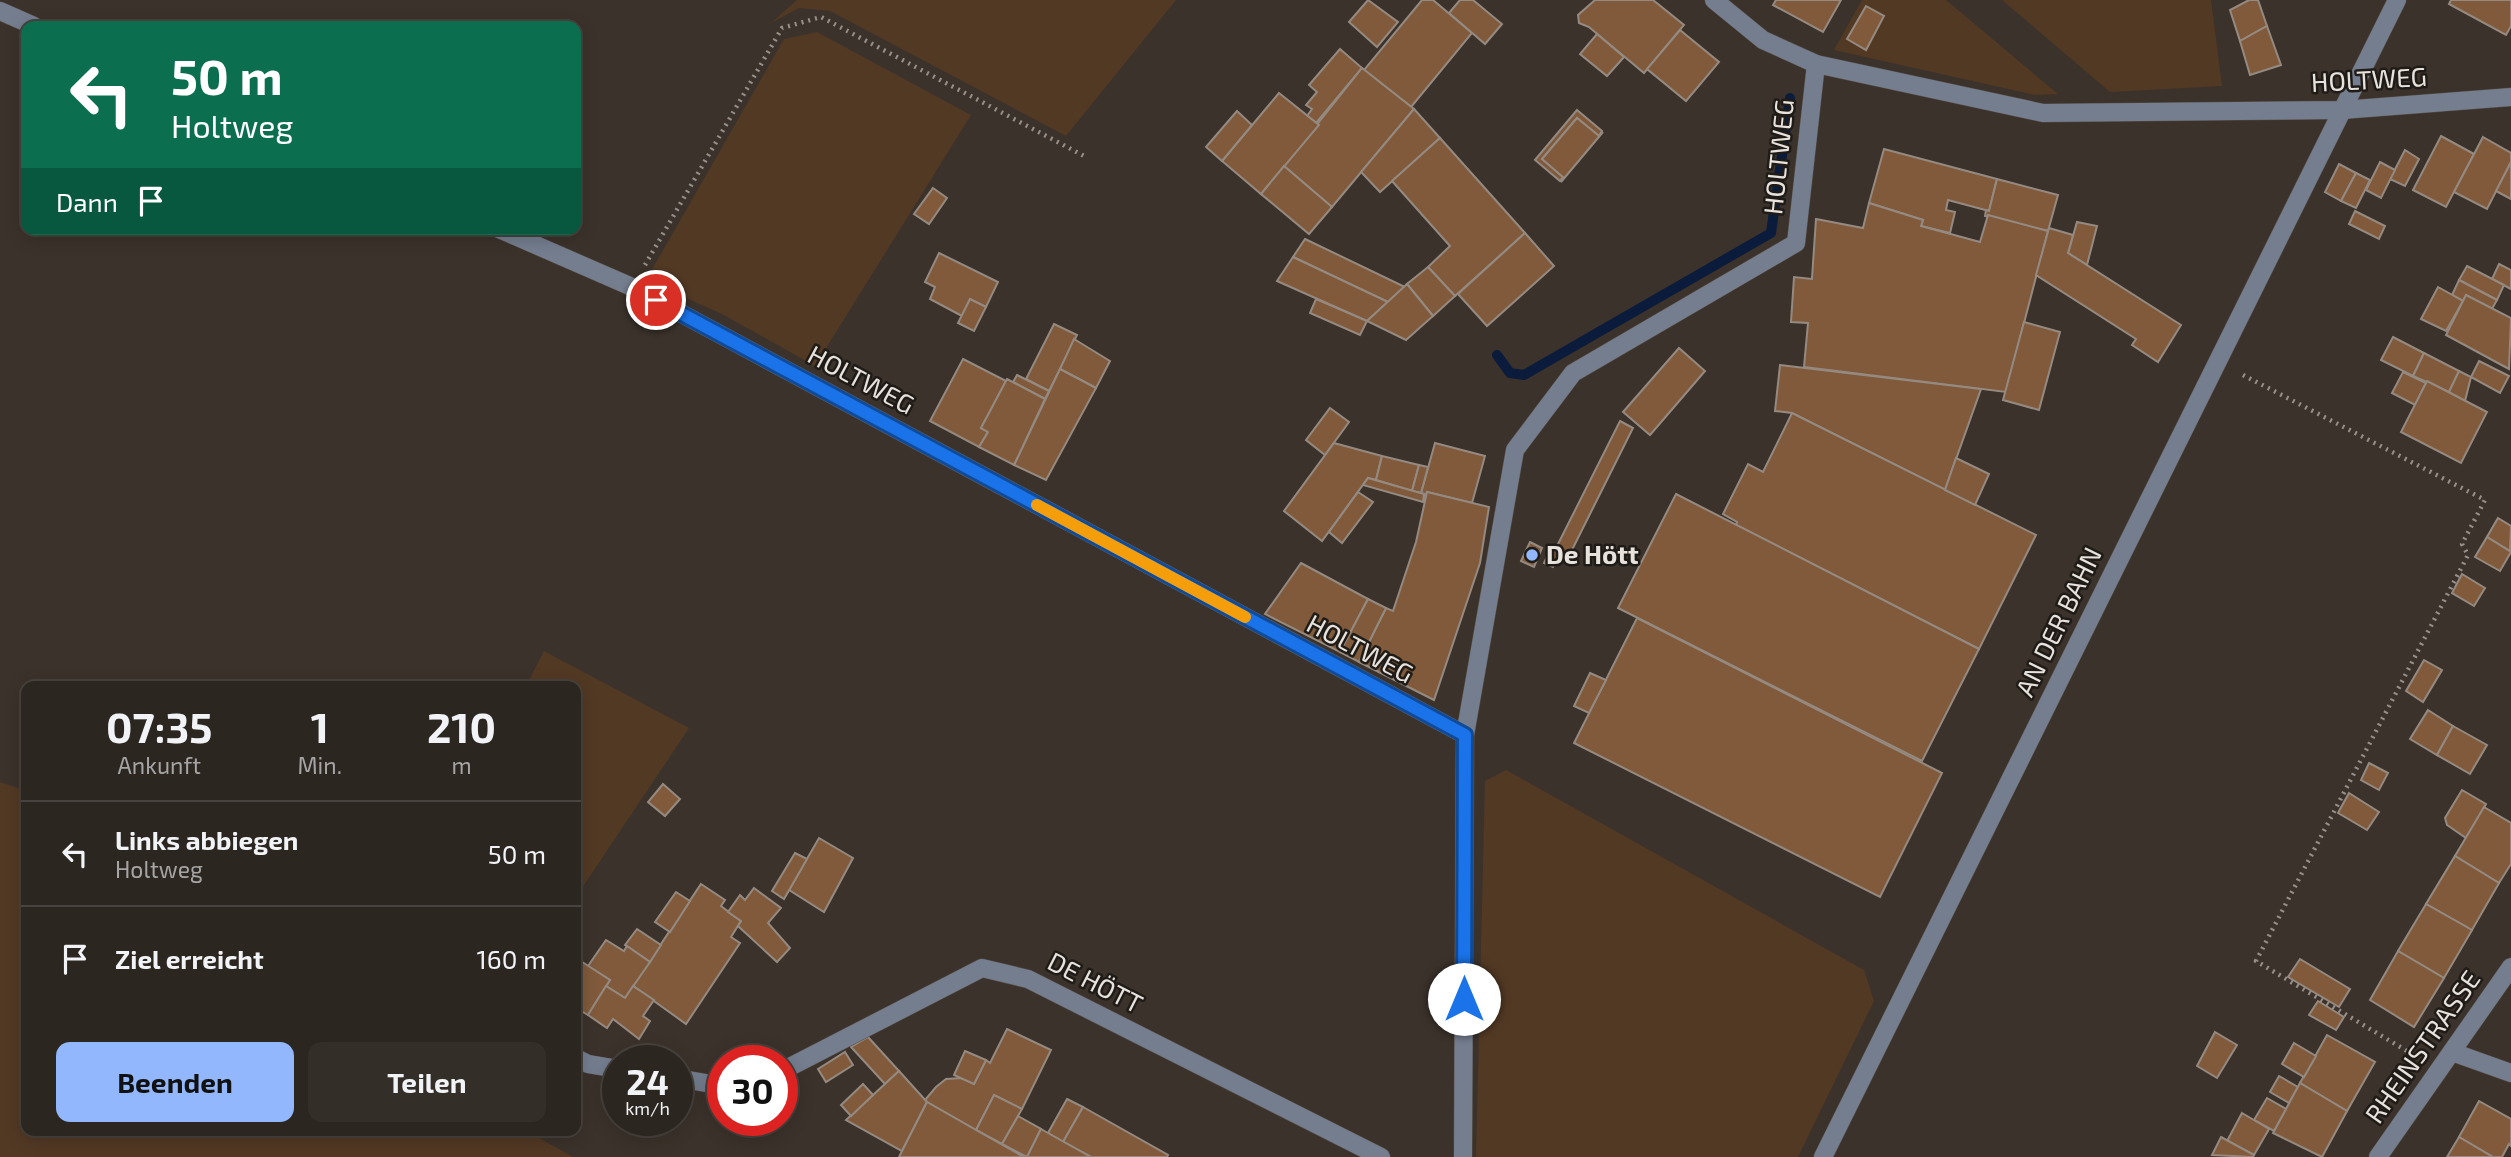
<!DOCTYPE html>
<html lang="de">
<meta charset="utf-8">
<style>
:root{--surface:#2c2620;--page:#342e29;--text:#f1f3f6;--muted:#a6a5a5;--line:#48433e;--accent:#92b7fd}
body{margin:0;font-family:"Exo 2",sans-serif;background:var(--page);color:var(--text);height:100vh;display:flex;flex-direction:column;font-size:26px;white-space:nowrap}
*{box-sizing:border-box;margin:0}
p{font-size:23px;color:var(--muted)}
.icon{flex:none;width:38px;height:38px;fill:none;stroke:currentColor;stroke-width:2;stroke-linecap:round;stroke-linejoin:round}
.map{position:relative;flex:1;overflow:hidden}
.details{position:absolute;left:21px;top:681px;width:560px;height:455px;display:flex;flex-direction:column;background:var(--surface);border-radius:14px;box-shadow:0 4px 18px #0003,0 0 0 2px var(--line)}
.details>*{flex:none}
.top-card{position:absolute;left:21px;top:21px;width:560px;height:214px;border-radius:14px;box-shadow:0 4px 18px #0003,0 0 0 2px var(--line);background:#0b6e4f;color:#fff;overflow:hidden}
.speed{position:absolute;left:602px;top:1045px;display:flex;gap:14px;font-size:35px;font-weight:700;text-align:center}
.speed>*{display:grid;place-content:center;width:91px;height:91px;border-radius:50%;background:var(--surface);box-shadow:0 4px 18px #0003,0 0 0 2px var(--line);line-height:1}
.speed small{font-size:18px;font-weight:400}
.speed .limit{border:10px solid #d22;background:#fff;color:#111}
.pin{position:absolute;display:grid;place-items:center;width:60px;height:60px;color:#fff;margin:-30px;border:4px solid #fff;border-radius:50%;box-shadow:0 2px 7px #0007}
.me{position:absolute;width:77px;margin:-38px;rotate:0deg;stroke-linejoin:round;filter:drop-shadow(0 0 5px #0008)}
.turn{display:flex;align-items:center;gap:24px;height:147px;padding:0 35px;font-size:32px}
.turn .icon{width:91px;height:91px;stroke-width:2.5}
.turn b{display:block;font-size:49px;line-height:60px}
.then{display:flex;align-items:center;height:66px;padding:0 35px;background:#0003;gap:14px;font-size:26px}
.eta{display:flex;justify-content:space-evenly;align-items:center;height:119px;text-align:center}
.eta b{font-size:42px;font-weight:700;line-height:49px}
.cta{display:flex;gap:14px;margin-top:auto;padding:14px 35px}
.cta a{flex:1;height:80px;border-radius:14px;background:var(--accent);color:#111;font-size:28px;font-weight:700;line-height:80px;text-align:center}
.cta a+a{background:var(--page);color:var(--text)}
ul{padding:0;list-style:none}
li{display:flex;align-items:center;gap:21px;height:105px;padding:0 35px;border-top:2px solid var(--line)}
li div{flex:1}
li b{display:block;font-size:26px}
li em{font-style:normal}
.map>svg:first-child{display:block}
</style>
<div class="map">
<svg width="2511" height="1157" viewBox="0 0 2511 1157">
<rect width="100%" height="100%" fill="#3b322b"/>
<g fill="#523924">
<path d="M797,0H1176L1066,136L830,11L799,8L771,23Z"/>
<path d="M1862,0H1946L2058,94L2035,95L1834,50Z"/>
<path d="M2002,0H2211L2222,86L2110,92Z"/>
<path d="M817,32L971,115L815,366L722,314L646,280L784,39Z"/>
<path d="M544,651L689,728L576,897V686H526Z"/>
<path d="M1506,770L1864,970L1874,1001L1798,1157H1476L1485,781Z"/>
<path d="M0,782L26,791V1130H525L573,1157H0Z"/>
</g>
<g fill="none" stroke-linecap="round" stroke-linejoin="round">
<path stroke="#0b1b3c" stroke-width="10" d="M1497,355L1510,373L1524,375L1771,233L1790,98"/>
</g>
<g fill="#805a3b" stroke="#958a81" stroke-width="2">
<path d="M1368,0L1398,22L1377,47L1349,22Z"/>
<path d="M1422,0H1433L1472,33L1411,107L1364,70Z"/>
<path d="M1460,0H1473L1502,24L1485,44L1449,13Z"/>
<path d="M1595,0H1653L1684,25L1644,73L1589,27L1579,23L1578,15Z"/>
<path d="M1776,0H1841L1823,32L1773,5Z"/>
<path d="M2249,0H2258L2267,26L2240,41L2230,10Z"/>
<path d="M2451,0H2511V26L2506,35L2449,4Z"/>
<path d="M1866,6L1884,16L1866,50L1847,39Z"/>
<path d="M2267,26L2281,65L2250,75L2240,41Z"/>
<path d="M1680,30L1719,62L1686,101L1647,69Z"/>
<path d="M1597,34L1624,57L1607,76L1580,54Z"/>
<path d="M1340,49L1362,68L1316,123L1307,116L1312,109L1306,105L1317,92L1309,85Z"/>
<path d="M1362,68L1414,109L1332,207L1284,166Z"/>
<path d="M1279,93L1319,125L1261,194L1222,161Z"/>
<path d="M1414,109L1440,138L1380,192L1361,172Z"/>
<path d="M1577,110L1602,131L1599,136L1577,118L1542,159L1563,177L1560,181L1535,160Z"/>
<path d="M1237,111L1252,125L1222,161L1206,147Z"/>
<path d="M1577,118L1599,136L1603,132L1561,182L1563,177L1542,159Z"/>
<path d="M2441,136L2474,154L2446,207L2413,190Z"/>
<path d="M2483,137L2511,153V162L2487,209L2454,192Z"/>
<path d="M1440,138L1525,233L1455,296L1428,267L1450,246L1392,181Z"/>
<path d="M1884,149L1997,179L1989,211L1948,200L1946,210L1955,212L1950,233L1921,226L1923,220L1869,203Z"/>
<path d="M2405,150L2419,159L2405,186L2390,179Z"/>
<path d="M2380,162L2395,170L2381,198L2366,190Z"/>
<path d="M2511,162V199L2496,191Z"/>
<path d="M2339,164L2356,173L2341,201L2325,192Z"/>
<path d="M1284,166L1332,207L1309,234L1261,194Z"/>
<path d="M2356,173L2370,180L2356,208L2341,201Z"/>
<path d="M1997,179L2058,195L2048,231L1985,216L1986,210L1989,211Z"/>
<path d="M933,188L947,198L929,224L914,214Z"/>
<path d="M1869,203L1923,220L1921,226L1980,242L1988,215L2048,231L2006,392L1804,367L1808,323L1791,322L1794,277L1812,279V278L1816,219L1863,228Z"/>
<path d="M2355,211L2385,226L2379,239L2349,224Z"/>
<path d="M2077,222L2097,226L2087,265L2068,253Z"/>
<path d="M2049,228L2073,235L2068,253L2181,325L2158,362L2132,345L2136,339L2036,275Z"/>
<path d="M1525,233L1554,266L1487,326L1458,294Z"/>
<path d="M1305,239L1405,287L1388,302L1293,257Z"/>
<path d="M939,253L998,282L986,307L970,299L962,316L930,299L935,287L925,282Z"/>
<path d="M1293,257L1388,302L1367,321L1277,281Z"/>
<path d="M2499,264L2511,270V289L2492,279Z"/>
<path d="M2467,266L2504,285L2497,300L2459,280Z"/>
<path d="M1428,267L1455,296L1433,316L1407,284Z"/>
<path d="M2459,280L2497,300L2492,309L2466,295L2463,301L2452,295Z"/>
<path d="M1407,284L1433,316L1406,340L1367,321Z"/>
<path d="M2438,287L2463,301L2446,331L2421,319Z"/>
<path d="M2466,295L2511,318L2509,369L2446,335Z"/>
<path d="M970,299L986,307L974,331L958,323Z"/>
<path d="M1316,299L1367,321L1360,335L1310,313Z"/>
<path d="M2024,322L2060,332L2039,410L2003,400Z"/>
<path d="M1054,324L1077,335L1049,391L1026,379Z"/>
<path d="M2393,337L2424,353L2413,376L2381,360Z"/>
<path d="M1074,339L1110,361L1096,388L1060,369Z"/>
<path d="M1679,348L1705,371L1650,435L1623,412Z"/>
<path d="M2424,353L2459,371L2449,392L2413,376Z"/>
<path d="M963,359L1006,381L981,428L988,432L979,447L930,421Z"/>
<path d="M2479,361L2509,376L2500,393L2471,377Z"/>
<path d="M1780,365L1981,389L1945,490L1792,413L1775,411Z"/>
<path d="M1060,369L1096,388L1046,480L1014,465Z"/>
<path d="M2459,371L2471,377L2465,401L2449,392Z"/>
<path d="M2403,372L2426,383L2415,405L2392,393Z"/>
<path d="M1017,375L1049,391L1045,399L1013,382Z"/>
<path d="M1007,379L1045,399L1014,465L979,447L988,432L981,428Z"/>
<path d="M2427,381L2487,412L2461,463L2401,432Z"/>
<path d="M1330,408L1349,422L1325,455L1306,440Z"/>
<path d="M1792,413L2036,535L1979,649L1736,525L1737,522L1723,514L1748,464L1763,472Z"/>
<path d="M1620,421L1633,428L1570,554L1556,548Z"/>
<path d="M1334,443L1382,456L1376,480L1368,478L1322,541L1284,511Z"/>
<path d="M1435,443L1485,456L1472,503L1427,492L1423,502L1424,494L1421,493Z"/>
<path d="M1382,456L1419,465L1412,491L1376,480Z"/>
<path d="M1956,458L1989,474L1975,505L1945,490Z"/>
<path d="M1419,465L1428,467L1421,493L1412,491Z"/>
<path d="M1368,478L1424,494L1423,502L1363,485Z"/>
<path d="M1358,492L1373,502L1342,543L1329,532Z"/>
<path d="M1427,492L1489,507L1480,563L1434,700L1359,662L1386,608L1393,611L1416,542Z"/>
<path d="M1676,494L1979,649L1922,761L1618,608Z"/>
<path d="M2498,518L2511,526L2510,551L2487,537Z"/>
<path d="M2487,537L2511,552L2500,571L2475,557Z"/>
<path d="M1530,542L1542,548L1534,567L1521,561Z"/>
<path d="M1551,548L1560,553L1553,567L1544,563Z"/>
<path d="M1301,563L1368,599L1340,652L1265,614Z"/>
<path d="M2462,574L2485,588L2474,606L2452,593Z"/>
<path d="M1368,599L1386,608L1359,662L1340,652Z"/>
<path d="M1637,618L1942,773L1880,897L1574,743Z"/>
<path d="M2424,660L2442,670L2423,702L2406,691Z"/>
<path d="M1590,673L1606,680L1589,713L1574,706Z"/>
<path d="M2428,710L2453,726L2437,755L2410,739Z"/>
<path d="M2453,726L2487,745L2470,774L2437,755Z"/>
<path d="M2369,763L2388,773L2379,790L2361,780Z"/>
<path d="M663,784L680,799L665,816L648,802Z"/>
<path d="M2462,790L2486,804L2466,838L2447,825L2445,818Z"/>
<path d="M2349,793L2379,812L2367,830L2338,813Z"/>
<path d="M2484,807L2511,823V864L2499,883L2455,856Z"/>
<path d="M819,838L853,858L824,912L789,890Z"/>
<path d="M795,853L807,859L784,899L772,891Z"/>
<path d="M2455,856L2499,883L2472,930L2426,904Z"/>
<path d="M701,884L725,900L721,906L741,921L731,937L740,943L686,1024L633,986Z"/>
<path d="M754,888L781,908L768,923L790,948L777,962L738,926L741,921L728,912L740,895L745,900Z"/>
<path d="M676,892L690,901L670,932L655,922Z"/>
<path d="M2426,904L2472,930L2444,978L2398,951Z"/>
<path d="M637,929L661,945L650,962L625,945Z"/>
<path d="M606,940L624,951L627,946L650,962L625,998L606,986L610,980L588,966Z"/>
<path d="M2398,951L2444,978L2414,1027L2370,1000Z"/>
<path d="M576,958L610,980L588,1015L576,1008Z"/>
<path d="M2300,959L2350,989L2339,1007L2288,977Z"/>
<path d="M606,986L625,998L633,986L654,1000L643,1016L650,1021L639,1039L613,1019L607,1028L588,1015Z"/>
<path d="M2318,1001L2344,1017L2336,1030L2309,1015Z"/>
<path d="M1007,1029L1051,1050L1022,1109L994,1095L976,1130L927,1102L925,1100L936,1087L946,1079L961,1078L974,1084L986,1060L990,1063Z"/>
<path d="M2215,1032L2237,1045L2217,1078L2197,1066Z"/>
<path d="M2327,1035L2375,1062L2347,1111L2300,1083Z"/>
<path d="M868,1037L899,1071L885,1084L851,1047Z"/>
<path d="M2294,1043L2316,1056L2304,1077L2282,1064Z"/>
<path d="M965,1051L986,1060L974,1084L954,1075Z"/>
<path d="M845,1052L853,1065L826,1082L818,1069Z"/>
<path d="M899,1071L927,1102L902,1151L846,1120Z"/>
<path d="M2279,1076L2298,1087L2289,1103L2270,1092Z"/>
<path d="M2300,1083L2347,1111L2322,1157L2273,1133Z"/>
<path d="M863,1084L873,1095L851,1116L841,1105Z"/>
<path d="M994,1095L1022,1109L1002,1144L976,1130Z"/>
<path d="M2267,1098L2286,1109L2274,1131L2254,1120Z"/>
<path d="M1067,1099L1083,1107L1063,1142L1048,1133Z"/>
<path d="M2479,1101L2511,1119V1146L2509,1144L2502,1157H2493L2459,1137Z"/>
<path d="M927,1102L976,1130L1024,1157H899Z"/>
<path d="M1083,1107L1168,1155L1167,1157H1091L1063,1142Z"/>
<path d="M2242,1113L2269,1129L2254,1155L2227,1141Z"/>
<path d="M1018,1116L1041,1129L1027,1157L1002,1144Z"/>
<path d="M1041,1129L1048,1133L1091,1157H1027Z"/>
<path d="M2221,1137L2254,1155L2253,1157L2212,1155Z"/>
<path d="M2459,1137L2493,1157H2447Z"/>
</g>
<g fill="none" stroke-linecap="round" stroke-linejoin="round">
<defs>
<g id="minor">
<path d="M1714,0L1763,40L1816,64L2043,113L2342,110L2511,97"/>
<path d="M0,11L34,26"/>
<path d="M499,229L632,287L1465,735"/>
<path d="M2452,1052L2511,1073"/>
<path d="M576,1058L588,1064L618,1069"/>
<path d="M782,1071L982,968L1028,979L1381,1157"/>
<path d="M677,1078L723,1086"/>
<path d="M1463,1157L1465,735L1515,450L1573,373L1796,243L1816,64"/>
<path d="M1823,1157L2397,0"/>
<path d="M2378,1157L2511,967"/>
</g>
</defs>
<use href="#minor" stroke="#574e47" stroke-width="19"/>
<g stroke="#97908a" stroke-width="4.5" stroke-dasharray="2 5" stroke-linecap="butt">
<path d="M645,265L782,28L821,17L1086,157"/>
<path d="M2243,375L2485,500L2462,544L2468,555L2256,961L2417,1057"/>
</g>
<use href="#minor" stroke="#747e8f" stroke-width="18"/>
</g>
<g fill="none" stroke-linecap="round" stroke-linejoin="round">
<defs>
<path id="route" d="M656,300L1465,735L1464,999"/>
</defs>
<use href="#route" stroke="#114b97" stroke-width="18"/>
<use href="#route" stroke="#1a73e8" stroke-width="12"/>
<path stroke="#f59e0b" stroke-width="12" d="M1037,505L1245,617"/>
</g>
<circle fill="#92b7fd" stroke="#1f1b17" stroke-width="2.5" cx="1532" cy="555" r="7"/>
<g text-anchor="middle" stroke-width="5" stroke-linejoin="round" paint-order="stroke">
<g font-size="26" fill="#e8e2dd" stroke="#1f1b17">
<text transform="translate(2369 80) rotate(-3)" y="9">HOLTWEG</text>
<text transform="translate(1779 157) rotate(-84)" y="9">HOLTWEG</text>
<text transform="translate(861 380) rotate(28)" y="9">HOLTWEG</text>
<text transform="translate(2059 622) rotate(-64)" y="9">AN DER BAHN</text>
<text transform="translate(1360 649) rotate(28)" y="9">HOLTWEG</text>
<text transform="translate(1095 983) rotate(27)" y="9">DE HÖTT</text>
<text transform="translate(2423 1047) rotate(-55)" y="9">RHEINSTRASSE</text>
</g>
<g font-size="26" font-weight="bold" fill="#e8e2dd" stroke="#1f1b17" text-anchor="start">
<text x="1546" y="564">De Hött</text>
</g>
</g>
</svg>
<div class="speed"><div>24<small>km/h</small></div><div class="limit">30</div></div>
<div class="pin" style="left:656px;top:300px;background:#d93025"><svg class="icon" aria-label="arrive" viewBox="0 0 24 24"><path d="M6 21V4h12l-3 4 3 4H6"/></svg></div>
<svg class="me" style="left:1464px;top:999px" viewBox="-20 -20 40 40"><circle r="19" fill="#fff"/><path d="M0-13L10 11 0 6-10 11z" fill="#1a73e8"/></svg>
<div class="top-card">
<div class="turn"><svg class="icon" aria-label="left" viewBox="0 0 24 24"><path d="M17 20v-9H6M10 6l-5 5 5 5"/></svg><div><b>50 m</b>Holtweg</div></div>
<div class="then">Dann<svg class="icon" aria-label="arrive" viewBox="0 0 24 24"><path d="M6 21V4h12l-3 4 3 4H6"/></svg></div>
</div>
<section class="details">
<div class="eta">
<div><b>07:35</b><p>Ankunft</p></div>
<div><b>1</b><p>Min.</p></div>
<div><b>210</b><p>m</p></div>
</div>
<ul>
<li><svg class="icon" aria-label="left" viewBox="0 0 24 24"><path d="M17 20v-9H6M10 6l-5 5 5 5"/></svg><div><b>Links abbiegen</b><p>Holtweg</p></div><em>50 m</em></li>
<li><svg class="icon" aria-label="arrive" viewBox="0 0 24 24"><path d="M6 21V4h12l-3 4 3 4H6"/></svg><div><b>Ziel erreicht</b></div><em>160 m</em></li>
</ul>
<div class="cta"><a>Beenden</a><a>Teilen</a></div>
</section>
</div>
